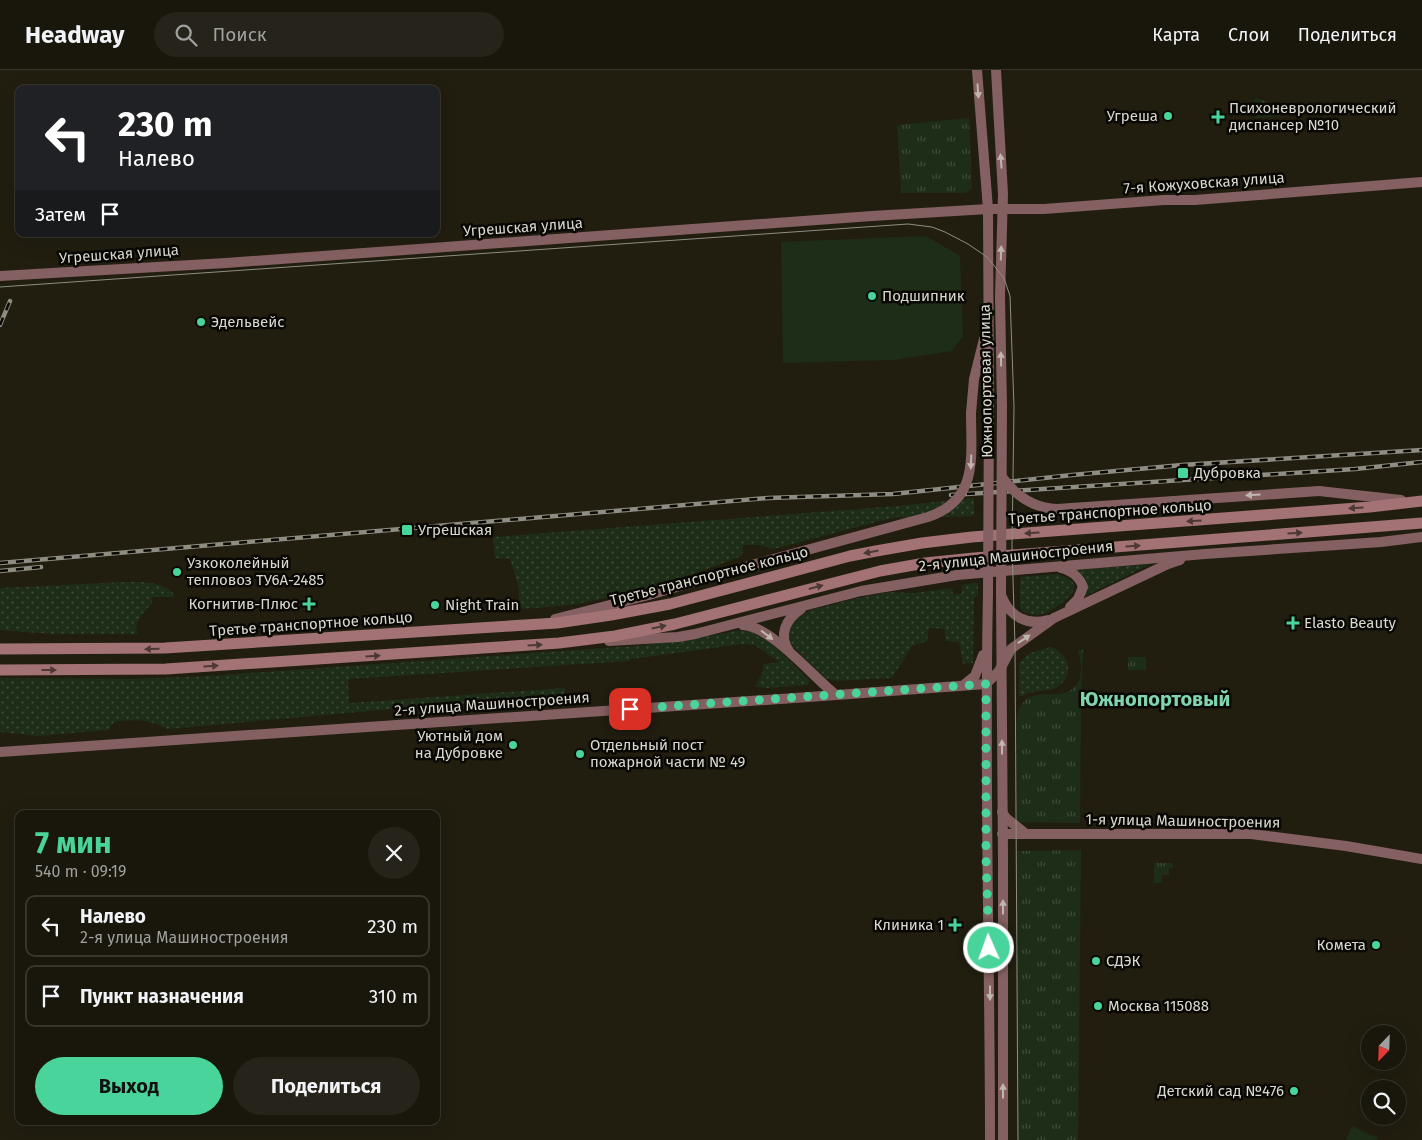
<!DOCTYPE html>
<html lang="ru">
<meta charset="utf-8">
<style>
:root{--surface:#19160c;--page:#26231a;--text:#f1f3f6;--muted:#9f9f9d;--line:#37352d;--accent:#49d49c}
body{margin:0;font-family:"Fira Sans",sans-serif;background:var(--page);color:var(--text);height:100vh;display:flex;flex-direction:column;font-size:19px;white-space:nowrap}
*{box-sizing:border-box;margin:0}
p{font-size:16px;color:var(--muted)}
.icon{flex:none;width:28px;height:28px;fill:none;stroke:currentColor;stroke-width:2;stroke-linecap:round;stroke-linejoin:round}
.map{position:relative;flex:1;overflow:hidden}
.details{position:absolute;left:15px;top:740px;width:425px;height:315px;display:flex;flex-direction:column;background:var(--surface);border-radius:10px;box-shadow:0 5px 20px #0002,0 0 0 1px var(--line)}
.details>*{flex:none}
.guide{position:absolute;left:15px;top:15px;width:425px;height:152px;border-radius:10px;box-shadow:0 5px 20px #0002,0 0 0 1px var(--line);background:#202124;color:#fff;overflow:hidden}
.needle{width:32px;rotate:203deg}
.fabs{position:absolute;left:1361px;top:955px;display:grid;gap:10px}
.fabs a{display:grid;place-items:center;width:45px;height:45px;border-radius:50%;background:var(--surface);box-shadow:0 5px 20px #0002,0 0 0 1px var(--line);font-size:25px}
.pin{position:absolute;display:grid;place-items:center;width:42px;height:42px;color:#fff;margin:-21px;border-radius:10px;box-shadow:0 2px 8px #0006}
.me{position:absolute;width:55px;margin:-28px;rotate:358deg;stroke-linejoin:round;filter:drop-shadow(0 0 4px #0008)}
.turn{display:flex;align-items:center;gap:18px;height:105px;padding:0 20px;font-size:22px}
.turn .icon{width:65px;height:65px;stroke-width:2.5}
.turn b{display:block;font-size:35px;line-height:42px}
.then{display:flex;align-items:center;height:48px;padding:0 20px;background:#0003;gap:10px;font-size:19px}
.round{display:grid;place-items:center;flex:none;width:52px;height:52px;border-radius:26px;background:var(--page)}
.head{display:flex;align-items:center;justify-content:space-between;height:85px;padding:0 20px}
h1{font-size:30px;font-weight:700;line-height:38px;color:var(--accent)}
.action{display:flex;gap:10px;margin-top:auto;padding:10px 20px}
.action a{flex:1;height:58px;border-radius:30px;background:var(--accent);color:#111;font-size:20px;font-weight:700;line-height:58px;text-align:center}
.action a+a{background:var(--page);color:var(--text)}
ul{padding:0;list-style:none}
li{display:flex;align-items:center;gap:15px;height:62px;margin:0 10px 8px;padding:0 10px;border:2px solid var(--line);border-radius:10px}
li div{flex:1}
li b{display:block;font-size:19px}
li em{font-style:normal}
header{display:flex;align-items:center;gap:30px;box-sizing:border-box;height:70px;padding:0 25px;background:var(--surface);border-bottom:1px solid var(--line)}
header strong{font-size:24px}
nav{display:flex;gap:28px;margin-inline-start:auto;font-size:18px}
.search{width:350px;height:45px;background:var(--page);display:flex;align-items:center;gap:12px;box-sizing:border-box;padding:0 18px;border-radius:28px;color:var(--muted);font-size:19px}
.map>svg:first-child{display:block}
</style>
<header>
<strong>Headway</strong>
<div class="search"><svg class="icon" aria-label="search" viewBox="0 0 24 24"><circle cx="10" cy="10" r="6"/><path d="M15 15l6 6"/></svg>Поиск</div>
<nav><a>Карта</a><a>Слои</a><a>Поделиться</a></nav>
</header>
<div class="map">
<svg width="1422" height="1070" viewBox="0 0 1422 1070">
<defs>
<pattern id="grass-dots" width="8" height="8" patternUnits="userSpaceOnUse" patternTransform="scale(1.25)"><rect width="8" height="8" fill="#1e2d17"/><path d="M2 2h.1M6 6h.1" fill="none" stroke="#3e4b38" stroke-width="1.8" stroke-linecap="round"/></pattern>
<pattern id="park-tufts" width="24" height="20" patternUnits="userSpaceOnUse" patternTransform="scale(1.25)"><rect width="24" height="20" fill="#1e2d17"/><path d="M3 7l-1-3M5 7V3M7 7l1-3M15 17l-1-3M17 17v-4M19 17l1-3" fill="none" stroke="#3e4b38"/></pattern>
</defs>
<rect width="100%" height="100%" fill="#211e10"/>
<g fill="url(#grass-dots)">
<path d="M974,428V446L916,448L895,447L774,479L760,475H743L742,486L680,509L669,510L660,515L621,525L571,535L522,539L519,536V518L510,489L495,488L493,467L897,436Z"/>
<path d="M1151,494L1083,527L1076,500Z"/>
<path d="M1056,504C1086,512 1074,525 1056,537C1050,540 1044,545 1037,545C1032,545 1027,544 1022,541L1020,537V507Z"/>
<path d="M124,512C141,512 161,510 174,524V527H152V533C144,543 132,551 138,564H51L0,560V518Z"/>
<path d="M978,513V524L974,529L973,593L963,594L959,572L945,571V559L929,558L927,571L912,576L892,608L835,611L825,608L792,576C783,559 797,547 811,540L862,527L890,522L914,523L952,518L953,525L962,523V516L966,514Z"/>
<path d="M742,560C765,560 794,596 810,611L807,615L766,618L755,616L763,602V594L780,592L754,575L743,574L631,589L630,591L348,609L349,633L565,618V627L403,638L168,659C148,649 137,649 114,652L108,660L37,666L0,662V608L134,609L208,606L634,576L678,571Z"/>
<path d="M1050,577C1067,582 1075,602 1061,614C1050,624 1035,618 1023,626H1019V593L1030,583Z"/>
</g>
<g fill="url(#park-tufts)">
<path d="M1254,29H1260L1279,38L1280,46L1256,48Z"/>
<path d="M969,48L972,118L966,123H901L897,55Z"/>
<path d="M1083,579L1081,630L1080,753L1017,752L1016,655C1017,644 1018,635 1028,628C1037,623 1050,625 1059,624C1083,621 1084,599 1078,581Z"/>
<rect x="1128" y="587" width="18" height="13"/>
<path d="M1081,780L1078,1070H1017L1016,781Z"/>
<path d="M1154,793H1173V797L1169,798V805H1162V813H1154Z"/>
</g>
<g fill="#1e2d17">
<path d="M926,166L960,186L963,266L952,281L893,290L783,293L781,172Z"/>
<path d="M1352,1056L1378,1068L1377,1070H1346Z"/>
</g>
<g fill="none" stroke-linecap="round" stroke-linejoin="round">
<g stroke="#856062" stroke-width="10">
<path d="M977,0L988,139L989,337"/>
<path d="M996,0L1003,124L1000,226L1002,337"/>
<path d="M0,206L226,193L872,146L988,139H1044L1164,130H1195L1422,112"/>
<path d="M971,343L974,309L984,269"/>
<path d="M1319,421L1401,430"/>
<path d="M1061,498C1072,501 1079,506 1083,517L1078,529L1070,537"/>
<path d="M988,524C984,706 990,888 990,1070"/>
<path d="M1001,524L1003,787V1070"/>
<path d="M1002,527C1010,547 1028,556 1048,550"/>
<path d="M555,549L649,525L752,495"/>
<path d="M743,555C771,556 813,607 836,625"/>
<path d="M609,571L678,567L695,564L861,521L957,505L1205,484L1381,472L1422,467"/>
<path d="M789,581C778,565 786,549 801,539"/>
<path d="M965,614L975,606L983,585"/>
<path d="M986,614L999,601L1011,579L1054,548L1168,494L1180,490"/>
<path d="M0,682L809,627L986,614"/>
<path d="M1002,742L1006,748L1026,764"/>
<path d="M1002,764H1251L1346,776L1422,789"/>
</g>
<g stroke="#a27275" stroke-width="11">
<path d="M0,579L165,578L557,553L611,545L670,534L850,486L876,481L922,473L972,467L1370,437L1422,431"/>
<path d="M0,600L166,599L559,573L615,566L675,554L880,501L925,493L974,488L1422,453"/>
</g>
<path stroke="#8f8d82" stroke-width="1" d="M0,217L908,154L932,157L945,162L968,174L987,187L1004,208L1010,226L1014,337L1012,476L1015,575L1018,1070"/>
<defs>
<g id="rail">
<path d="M0,255L10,231"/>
<path d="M951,425L1355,399L1422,392"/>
<path d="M0,493L768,428L893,424L1072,405L1182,395L1422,380"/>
<path d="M0,501L41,497"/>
</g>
</defs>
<use href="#rail" stroke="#8f8d82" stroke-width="4.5"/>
<use href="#rail" stroke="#090804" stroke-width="2.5" stroke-dasharray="8" stroke-linecap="butt"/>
<g stroke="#856062" stroke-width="10">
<path d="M1002,407C1015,425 1033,438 1057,439L1319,421"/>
<path d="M752,495L928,447C979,430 971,387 971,343"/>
<path d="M988,524L989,337"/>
<path d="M1001,524L1002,337"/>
</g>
</g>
<defs><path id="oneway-solid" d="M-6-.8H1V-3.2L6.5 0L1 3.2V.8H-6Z" transform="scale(1.25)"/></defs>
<g fill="#c0b5af">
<use href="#oneway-solid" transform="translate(978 21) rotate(86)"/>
<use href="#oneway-solid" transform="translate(1001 91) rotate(-94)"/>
<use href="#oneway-solid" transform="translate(1001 183) rotate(-88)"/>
<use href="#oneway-solid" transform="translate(1001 289) rotate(-91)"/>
<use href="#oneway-solid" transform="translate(971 392) rotate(92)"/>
<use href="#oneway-solid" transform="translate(1253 425) rotate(176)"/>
<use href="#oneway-solid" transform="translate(767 565) rotate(37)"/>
<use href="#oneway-solid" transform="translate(1024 569) rotate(-34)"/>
<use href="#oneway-solid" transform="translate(1002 677) rotate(-90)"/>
<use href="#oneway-solid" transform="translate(1003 837) rotate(-90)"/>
<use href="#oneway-solid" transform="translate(990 923) rotate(90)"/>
<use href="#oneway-solid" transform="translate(1003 1021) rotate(-90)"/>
</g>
<g fill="#4e3837">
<use href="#oneway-solid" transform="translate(1356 438) rotate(176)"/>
<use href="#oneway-solid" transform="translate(1194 451) rotate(176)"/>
<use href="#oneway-solid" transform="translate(1032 463) rotate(176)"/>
<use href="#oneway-solid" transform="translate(1295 463) rotate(-4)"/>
<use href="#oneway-solid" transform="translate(1133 476) rotate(-4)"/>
<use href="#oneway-solid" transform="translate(871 482) rotate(169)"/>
<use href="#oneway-solid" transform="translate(816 517) rotate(-15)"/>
<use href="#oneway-solid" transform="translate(659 557) rotate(-12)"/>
<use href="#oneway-solid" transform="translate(535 575) rotate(-4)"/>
<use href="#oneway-solid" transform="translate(152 579) rotate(179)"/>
<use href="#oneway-solid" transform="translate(373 586) rotate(-4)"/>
<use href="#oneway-solid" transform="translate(211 596) rotate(-4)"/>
<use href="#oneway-solid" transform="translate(49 600)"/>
</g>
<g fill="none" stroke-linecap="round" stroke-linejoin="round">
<path stroke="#49d49c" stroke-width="9" stroke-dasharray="0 16.2" d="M630,639L986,614V787L989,878"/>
</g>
<g fill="#49d49c" stroke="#090804" stroke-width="2">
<circle cx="1168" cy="46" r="5"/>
<path d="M1215.5 39.5h5v5h5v5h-5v5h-5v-5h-5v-5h5z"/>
<circle cx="872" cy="226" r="5"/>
<circle cx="201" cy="252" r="5"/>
<rect x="1177" y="397" width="12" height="12" rx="2.5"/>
<rect x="401" y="454" width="12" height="12" rx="2.5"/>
<circle cx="177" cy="502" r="5"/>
<path d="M306.5 526.5h5v5h5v5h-5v5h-5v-5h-5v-5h5z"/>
<circle cx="435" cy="535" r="5"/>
<path d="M1290.5 545.5h5v5h5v5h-5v5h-5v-5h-5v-5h5z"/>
<circle cx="513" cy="675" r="5"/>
<circle cx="580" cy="684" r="5"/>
<path d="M952.5 847.5h5v5h5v5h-5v5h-5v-5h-5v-5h5z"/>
<circle cx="1376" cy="875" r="5"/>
<circle cx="1096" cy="891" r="5"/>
<circle cx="1098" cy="936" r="5"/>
<circle cx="1294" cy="1021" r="5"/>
</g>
<g text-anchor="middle" stroke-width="5" stroke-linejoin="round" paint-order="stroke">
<g font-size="15" fill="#dad9d0" stroke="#090804" text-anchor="start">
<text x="1229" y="43">Психоневрологический<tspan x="1229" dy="17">диспансер №10</tspan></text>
<text x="1158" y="51" text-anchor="end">Угреша</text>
<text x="882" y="231">Подшипник</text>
<text x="211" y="257">Эдельвейс</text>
<text x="1194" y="408">Дубровка</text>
<text x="418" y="465">Угрешская</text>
<text x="187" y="498">Узкоколейный<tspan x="187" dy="17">тепловоз ТУ6А-2485</tspan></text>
<text x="298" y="539" text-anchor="end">Когнитив-Плюс</text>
<text x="445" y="540">Night Train</text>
<text x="1304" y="558">Elasto Beauty</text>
<text x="503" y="671" text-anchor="end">Уютный дом<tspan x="503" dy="17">на Дубровке</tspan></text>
<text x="590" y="680">Отдельный пост<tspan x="590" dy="17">пожарной части № 49</tspan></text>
<text x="944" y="860" text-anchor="end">Клиника 1</text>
<text x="1366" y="880" text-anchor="end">Комета</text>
<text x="1106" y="896">СДЭК</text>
<text x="1108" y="941">Москва 115088</text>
<text x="1284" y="1026" text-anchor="end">Детский сад №476</text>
</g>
<g font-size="15" fill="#dad9d0" stroke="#090804">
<text transform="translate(1204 113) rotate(-4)" y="5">7-я Кожуховская улица</text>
<text transform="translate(523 157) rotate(-4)" y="5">Угрешская улица</text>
<text transform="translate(119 184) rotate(-4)" y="5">Угрешская улица</text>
<text transform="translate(986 311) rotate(-91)" y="5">Южнопортовая улица</text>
<text transform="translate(1110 442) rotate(-4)" y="5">Третье транспортное кольцо</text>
<text transform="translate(1016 486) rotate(-6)" y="5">2-я улица Машиностроения</text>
<text transform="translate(709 506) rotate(-14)" y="5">Третье транспортное кольцо</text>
<text transform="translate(311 554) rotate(-4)" y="5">Третье транспортное кольцо</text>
<text transform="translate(492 634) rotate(-4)" y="5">2-я улица Машиностроения</text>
<text transform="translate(1183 751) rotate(1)" y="5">1-я улица Машиностроения</text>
</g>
<g font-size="20" font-weight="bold" fill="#81d5ad" stroke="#090804">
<text x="1155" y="636">Южнопортовый</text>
</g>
</g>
</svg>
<div class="fabs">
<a><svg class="needle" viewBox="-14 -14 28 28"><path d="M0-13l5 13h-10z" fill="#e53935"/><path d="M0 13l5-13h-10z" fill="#9f9f9d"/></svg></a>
<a><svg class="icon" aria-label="search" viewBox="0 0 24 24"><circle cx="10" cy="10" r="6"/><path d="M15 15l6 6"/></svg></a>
</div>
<div class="pin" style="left:630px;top:639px;background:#d93025"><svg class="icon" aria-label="arrive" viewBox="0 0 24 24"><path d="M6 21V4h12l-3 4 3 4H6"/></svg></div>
<svg class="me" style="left:989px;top:878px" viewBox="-20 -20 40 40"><circle r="17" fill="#49d49c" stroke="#fff" stroke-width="3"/><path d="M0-11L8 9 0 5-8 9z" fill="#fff"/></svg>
<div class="guide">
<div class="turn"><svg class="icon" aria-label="left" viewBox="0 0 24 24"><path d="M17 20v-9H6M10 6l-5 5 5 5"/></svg><div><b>230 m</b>Налево</div></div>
<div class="then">Затем<svg class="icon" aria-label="arrive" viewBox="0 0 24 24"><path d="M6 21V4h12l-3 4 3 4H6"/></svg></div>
</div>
<section class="details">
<div class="head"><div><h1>7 мин</h1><p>540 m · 09:19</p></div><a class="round"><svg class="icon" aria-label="close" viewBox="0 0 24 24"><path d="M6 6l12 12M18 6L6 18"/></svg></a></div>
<ul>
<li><svg class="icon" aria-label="left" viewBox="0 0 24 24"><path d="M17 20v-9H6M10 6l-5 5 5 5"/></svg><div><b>Налево</b><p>2-я улица Машиностроения</p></div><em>230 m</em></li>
<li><svg class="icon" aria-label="arrive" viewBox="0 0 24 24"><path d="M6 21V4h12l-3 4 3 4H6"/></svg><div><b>Пункт назначения</b></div><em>310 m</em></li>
</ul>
<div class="action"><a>Выход</a><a>Поделиться</a></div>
</section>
</div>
